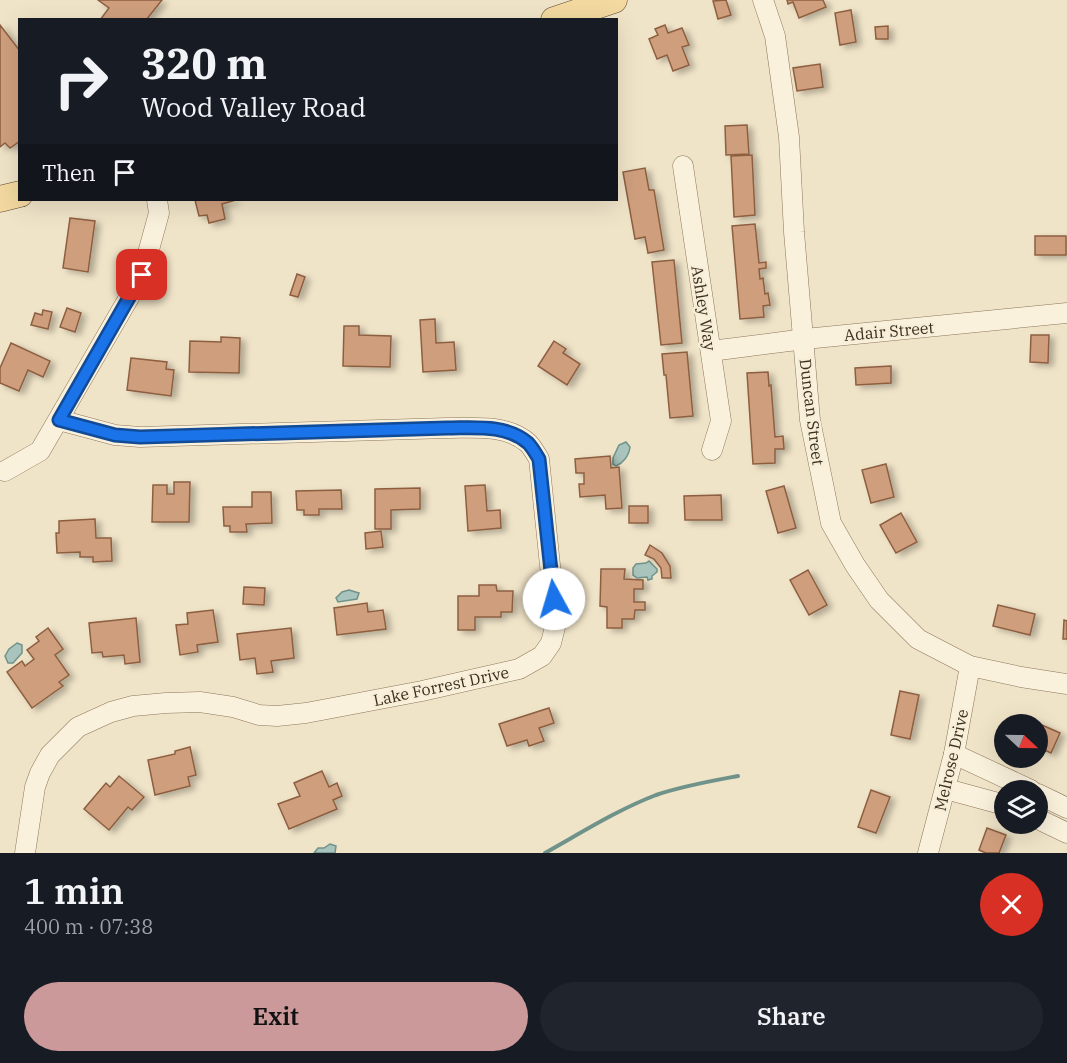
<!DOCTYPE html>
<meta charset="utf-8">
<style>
:root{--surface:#171b24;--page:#20242c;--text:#f1f3f6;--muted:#9ea1a6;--accent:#cc999b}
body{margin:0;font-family:"IBM Plex Serif",serif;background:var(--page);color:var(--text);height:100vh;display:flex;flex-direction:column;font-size:22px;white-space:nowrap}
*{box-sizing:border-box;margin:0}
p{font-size:20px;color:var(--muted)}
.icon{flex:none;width:33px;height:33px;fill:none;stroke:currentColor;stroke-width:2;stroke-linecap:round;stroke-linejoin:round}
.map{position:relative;height:853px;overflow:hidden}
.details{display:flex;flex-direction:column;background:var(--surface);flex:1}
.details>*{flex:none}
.top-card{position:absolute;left:18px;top:18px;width:600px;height:183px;border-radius:0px;box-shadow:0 6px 24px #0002;background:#171b24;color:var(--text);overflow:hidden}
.needle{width:39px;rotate:112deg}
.tools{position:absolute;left:994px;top:714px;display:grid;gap:12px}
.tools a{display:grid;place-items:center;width:54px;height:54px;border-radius:50%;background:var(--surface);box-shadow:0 6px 24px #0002;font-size:30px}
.pin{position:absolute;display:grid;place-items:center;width:51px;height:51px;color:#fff;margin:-26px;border-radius:12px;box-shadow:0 3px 9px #0006}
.me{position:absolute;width:66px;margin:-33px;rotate:354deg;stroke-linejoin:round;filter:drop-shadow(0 0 4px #0008)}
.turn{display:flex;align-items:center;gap:21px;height:126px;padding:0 24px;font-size:27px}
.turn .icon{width:78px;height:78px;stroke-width:2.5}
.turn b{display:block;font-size:42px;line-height:51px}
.then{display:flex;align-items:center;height:57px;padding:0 24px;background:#0003;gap:12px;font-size:22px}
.round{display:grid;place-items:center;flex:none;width:63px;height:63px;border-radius:32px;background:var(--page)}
.summary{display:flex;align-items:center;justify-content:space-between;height:102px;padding:0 24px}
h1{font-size:36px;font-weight:600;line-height:45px}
.primary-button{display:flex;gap:12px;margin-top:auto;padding:12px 24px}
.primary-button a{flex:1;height:69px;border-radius:36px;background:var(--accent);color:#111;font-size:24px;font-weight:600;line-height:69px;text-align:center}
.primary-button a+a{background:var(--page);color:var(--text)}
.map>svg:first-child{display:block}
</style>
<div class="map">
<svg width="1067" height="853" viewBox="0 0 1067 853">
<defs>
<filter id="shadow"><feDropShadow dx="5" dy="3" stdDeviation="3" flood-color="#0004"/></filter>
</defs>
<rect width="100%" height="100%" fill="#f0e4c8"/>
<g fill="#a9c4bc" stroke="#6f938a" stroke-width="1.5">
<path d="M626,442L630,447C629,456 623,463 616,466L613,464V458L619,445Z"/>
<path d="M649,561L657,569V572L652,576V579L648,580L647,577L637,578L633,575V568L636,564L646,563Z"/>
<path d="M349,590L359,593L357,599L338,602L336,598L342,592Z"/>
<path d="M17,643L22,645V653L13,663H8L5,656L9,649Z"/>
<path d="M330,844L336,846L335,853H314L318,848H324Z"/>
</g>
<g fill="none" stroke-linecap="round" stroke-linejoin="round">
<path stroke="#6f938a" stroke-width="4" d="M545,853C581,833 617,810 656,795C682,786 711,781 738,776"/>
</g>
<g fill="#cf9f7d" stroke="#8d5f41" stroke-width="1.5" filter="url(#shadow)">
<path d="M98,0H162L146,20H100L109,8Z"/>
<path d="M726,0L731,15L718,19L713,1Z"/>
<path d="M787,0H823L826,7L799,18L793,2L788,4Z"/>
<path d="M851,10L856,42L840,45L835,13Z"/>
<path d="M0,25L20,51V141L10,148L5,143L0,147Z"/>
<path d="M665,25L668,33L682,28L689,45L682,47L689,65L673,71L667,55L657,59L649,39L658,35L655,29Z"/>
<path d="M888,26V39H876L875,27Z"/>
<path d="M820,64L823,87L797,91L793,68Z"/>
<path d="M747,125L749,154L726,155L725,126Z"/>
<path d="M752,155L755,215L734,217L731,156Z"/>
<path d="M645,168L649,190H654L664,250L648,253L645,237L635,239L623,172Z"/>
<path d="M195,200H236L222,204L225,219L209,223L207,215L199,216Z"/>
<path d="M70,218L95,221L88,272L63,268Z"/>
<path d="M755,224L759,263L766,262V268L759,269L760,279L763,278L765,294L768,293L770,305L763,306L764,317L740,319L732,226Z"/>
<rect x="1035" y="236" width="31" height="19"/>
<path d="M674,260L682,343L661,345L652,262Z"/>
<path d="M297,274L305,277L298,297L290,295Z"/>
<path d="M67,308L81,313L75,332L60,327Z"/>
<path d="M43,310L52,312L48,329L31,325L35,313L42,315Z"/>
<path d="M435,319L436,343L454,342L456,370L423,372L420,320Z"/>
<path d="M344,326H359V335L391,336L390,367L343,366Z"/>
<path d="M1031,335H1049L1048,363L1030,362Z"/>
<path d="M221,337L240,338L239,373L189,372L190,341L221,342Z"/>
<path d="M554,341L566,349L563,353L580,364L567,385L538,366Z"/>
<path d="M11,343L50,361L43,377L28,370L19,391L0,383V368Z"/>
<path d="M687,352L693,416L670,418L666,375H664L662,354Z"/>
<path d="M131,358L167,362L166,369L174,370L171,396L127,390Z"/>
<path d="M891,366V383L856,385L855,368Z"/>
<path d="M768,372L769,386L771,385L775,437L783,436L784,449H775V463L753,464L747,373Z"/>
<path d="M610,456L611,468L619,467L622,508L606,509L605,495L580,497L579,484H584V473H576L575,459Z"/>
<path d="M886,464L894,497L871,503L862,470Z"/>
<path d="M174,482H190L189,522H152L153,485H167V494H174Z"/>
<path d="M485,485L487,511L500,510L501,528L468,531L465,486Z"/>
<path d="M784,486L796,528L778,533L766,491Z"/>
<path d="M420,488V509L391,510V529H375V489Z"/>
<path d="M341,490L342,509H319V515H304V510H297L296,491Z"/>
<path d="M252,492H271L272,523L246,524L247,532H230V526H224L223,507H252Z"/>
<path d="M721,495L722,520H685L684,496Z"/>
<rect x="629" y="506" width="19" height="17"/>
<path d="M901,513L917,542L896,553L880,525Z"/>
<path d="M95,519L96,538H111L112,561L93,562V557H80V552L57,553L56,533H59V521Z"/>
<path d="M381,531L383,547L366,549L365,533Z"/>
<path d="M650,545L662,553L670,566L671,578H662L661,568L654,559L645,555Z"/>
<path d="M601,569H625L624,579L643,580V589H634V602H645V610H635L634,619H622V628H607V607L600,606Z"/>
<path d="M808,570L827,605L809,615L790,580Z"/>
<path d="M479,585H496L497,591H513L512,612H501V617H475V630H458V596H479Z"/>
<path d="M244,587L265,588L264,605L243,604Z"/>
<path d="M367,603L368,612L383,610L386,629L337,635L334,608Z"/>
<path d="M998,605L1035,614L1030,635L993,626Z"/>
<path d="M213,610L218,642L197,645L198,652L180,655L176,625L188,624L187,613Z"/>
<path d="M136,618L140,662L125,664L124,655L103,657L102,652L92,653L89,623Z"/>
<path d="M1064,620L1067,621V639H1063Z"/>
<path d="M48,628L63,649L55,655L69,675L59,682L63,686L32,708L7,672L22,661L25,666L34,659L27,650L39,641L36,637Z"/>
<path d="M291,628L294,658L271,661L273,672L257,674L255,658L240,660L237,634Z"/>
<path d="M900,691L919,695L910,739L891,735Z"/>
<path d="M549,708L554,723L539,728L544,741L529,746L527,740L507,746L499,724Z"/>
<path d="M1026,718L1060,733L1051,753L1038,747V724H1023Z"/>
<path d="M190,747L196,775L188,777L190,786L155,795L148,760L175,754V751Z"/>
<path d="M322,771L329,787L337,783L342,796L333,800L337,809L289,829L278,804L300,796L294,783Z"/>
<path d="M119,776L144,797L132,810L128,807L109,830L84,809L106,783L110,787Z"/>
<path d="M871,790L890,797L876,833L858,827Z"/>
<path d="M987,828L1006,835L999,853H986L979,850Z"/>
</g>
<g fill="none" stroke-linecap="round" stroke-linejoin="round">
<defs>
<g id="minor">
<path d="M763,0L775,36L789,137L794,232L810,420L831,523L855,565L879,600L918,639L970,666L1021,677L1067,684"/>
<path d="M683,166L721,421L712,450"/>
<path d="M711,351L805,339L1067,313"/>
<path d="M5,471L40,451L142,275L159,213L157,200"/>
<path d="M954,754L1031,790"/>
<path d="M946,789L1005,805"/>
<path d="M1038,794L1067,808"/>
<path d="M1038,819L1067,833"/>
<path d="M25,853L35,787L40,773L50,755L78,727L111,712L133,706L166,703L200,702L233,707L259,715L277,716L306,713L422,691L519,669L542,656L551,643L556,623L539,459C536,454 532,447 528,443C506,424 474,428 447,428L140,437L115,435L59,420"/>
<path d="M928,853L954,754L970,666"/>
</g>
<g id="major">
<path d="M554,20L614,0"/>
<path d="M0,199L20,194"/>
</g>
</defs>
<use href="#minor" stroke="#8d765c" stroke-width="21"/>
<use href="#major" stroke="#5b4430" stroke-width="27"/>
<use href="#minor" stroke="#faf1dc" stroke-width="20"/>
<use href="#major" stroke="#f3d9a0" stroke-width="26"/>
</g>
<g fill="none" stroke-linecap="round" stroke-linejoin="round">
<defs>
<path id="route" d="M142,275L59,420L115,435L140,437L447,428C474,428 506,424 528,443C532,447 536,454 539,459L554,599"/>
</defs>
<use href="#route" stroke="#114b97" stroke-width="15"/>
<use href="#route" stroke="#1a73e8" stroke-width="10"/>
</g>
<g text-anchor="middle" stroke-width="5" stroke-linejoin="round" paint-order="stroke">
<g font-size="16" fill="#3d2e20" stroke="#f7eed8">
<text transform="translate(704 308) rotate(81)" y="6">Ashley Way</text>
<text transform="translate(889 331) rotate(-5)" y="6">Adair Street</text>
<text transform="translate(812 412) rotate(83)" y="6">Duncan Street</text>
<text transform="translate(441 686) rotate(-12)" y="6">Lake Forrest Drive</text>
<text transform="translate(951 760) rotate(-77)" y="6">Melrose Drive</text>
</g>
</g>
</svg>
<div class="tools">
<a><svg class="needle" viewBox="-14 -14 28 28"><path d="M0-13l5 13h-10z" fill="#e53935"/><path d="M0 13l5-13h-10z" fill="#9ea1a6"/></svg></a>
<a><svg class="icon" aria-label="layers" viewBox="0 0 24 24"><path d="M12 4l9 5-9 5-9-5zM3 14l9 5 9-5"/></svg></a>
</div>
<div class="pin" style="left:142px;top:275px;background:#d93025"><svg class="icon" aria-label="arrive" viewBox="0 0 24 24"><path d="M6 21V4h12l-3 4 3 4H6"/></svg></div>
<svg class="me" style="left:554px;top:599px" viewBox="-20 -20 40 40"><circle r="19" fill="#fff"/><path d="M0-13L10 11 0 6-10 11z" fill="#1a73e8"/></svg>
<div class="top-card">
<div class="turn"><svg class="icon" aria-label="right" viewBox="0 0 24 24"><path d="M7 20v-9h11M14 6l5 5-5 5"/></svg><div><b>320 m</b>Wood Valley Road</div></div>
<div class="then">Then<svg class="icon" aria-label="arrive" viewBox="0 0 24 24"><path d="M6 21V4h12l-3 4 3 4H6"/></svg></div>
</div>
</div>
<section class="details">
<div class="summary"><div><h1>1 min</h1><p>400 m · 07:38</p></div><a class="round" style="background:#d93025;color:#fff"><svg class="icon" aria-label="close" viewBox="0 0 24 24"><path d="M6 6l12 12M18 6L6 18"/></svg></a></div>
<div class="primary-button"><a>Exit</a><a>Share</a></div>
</section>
